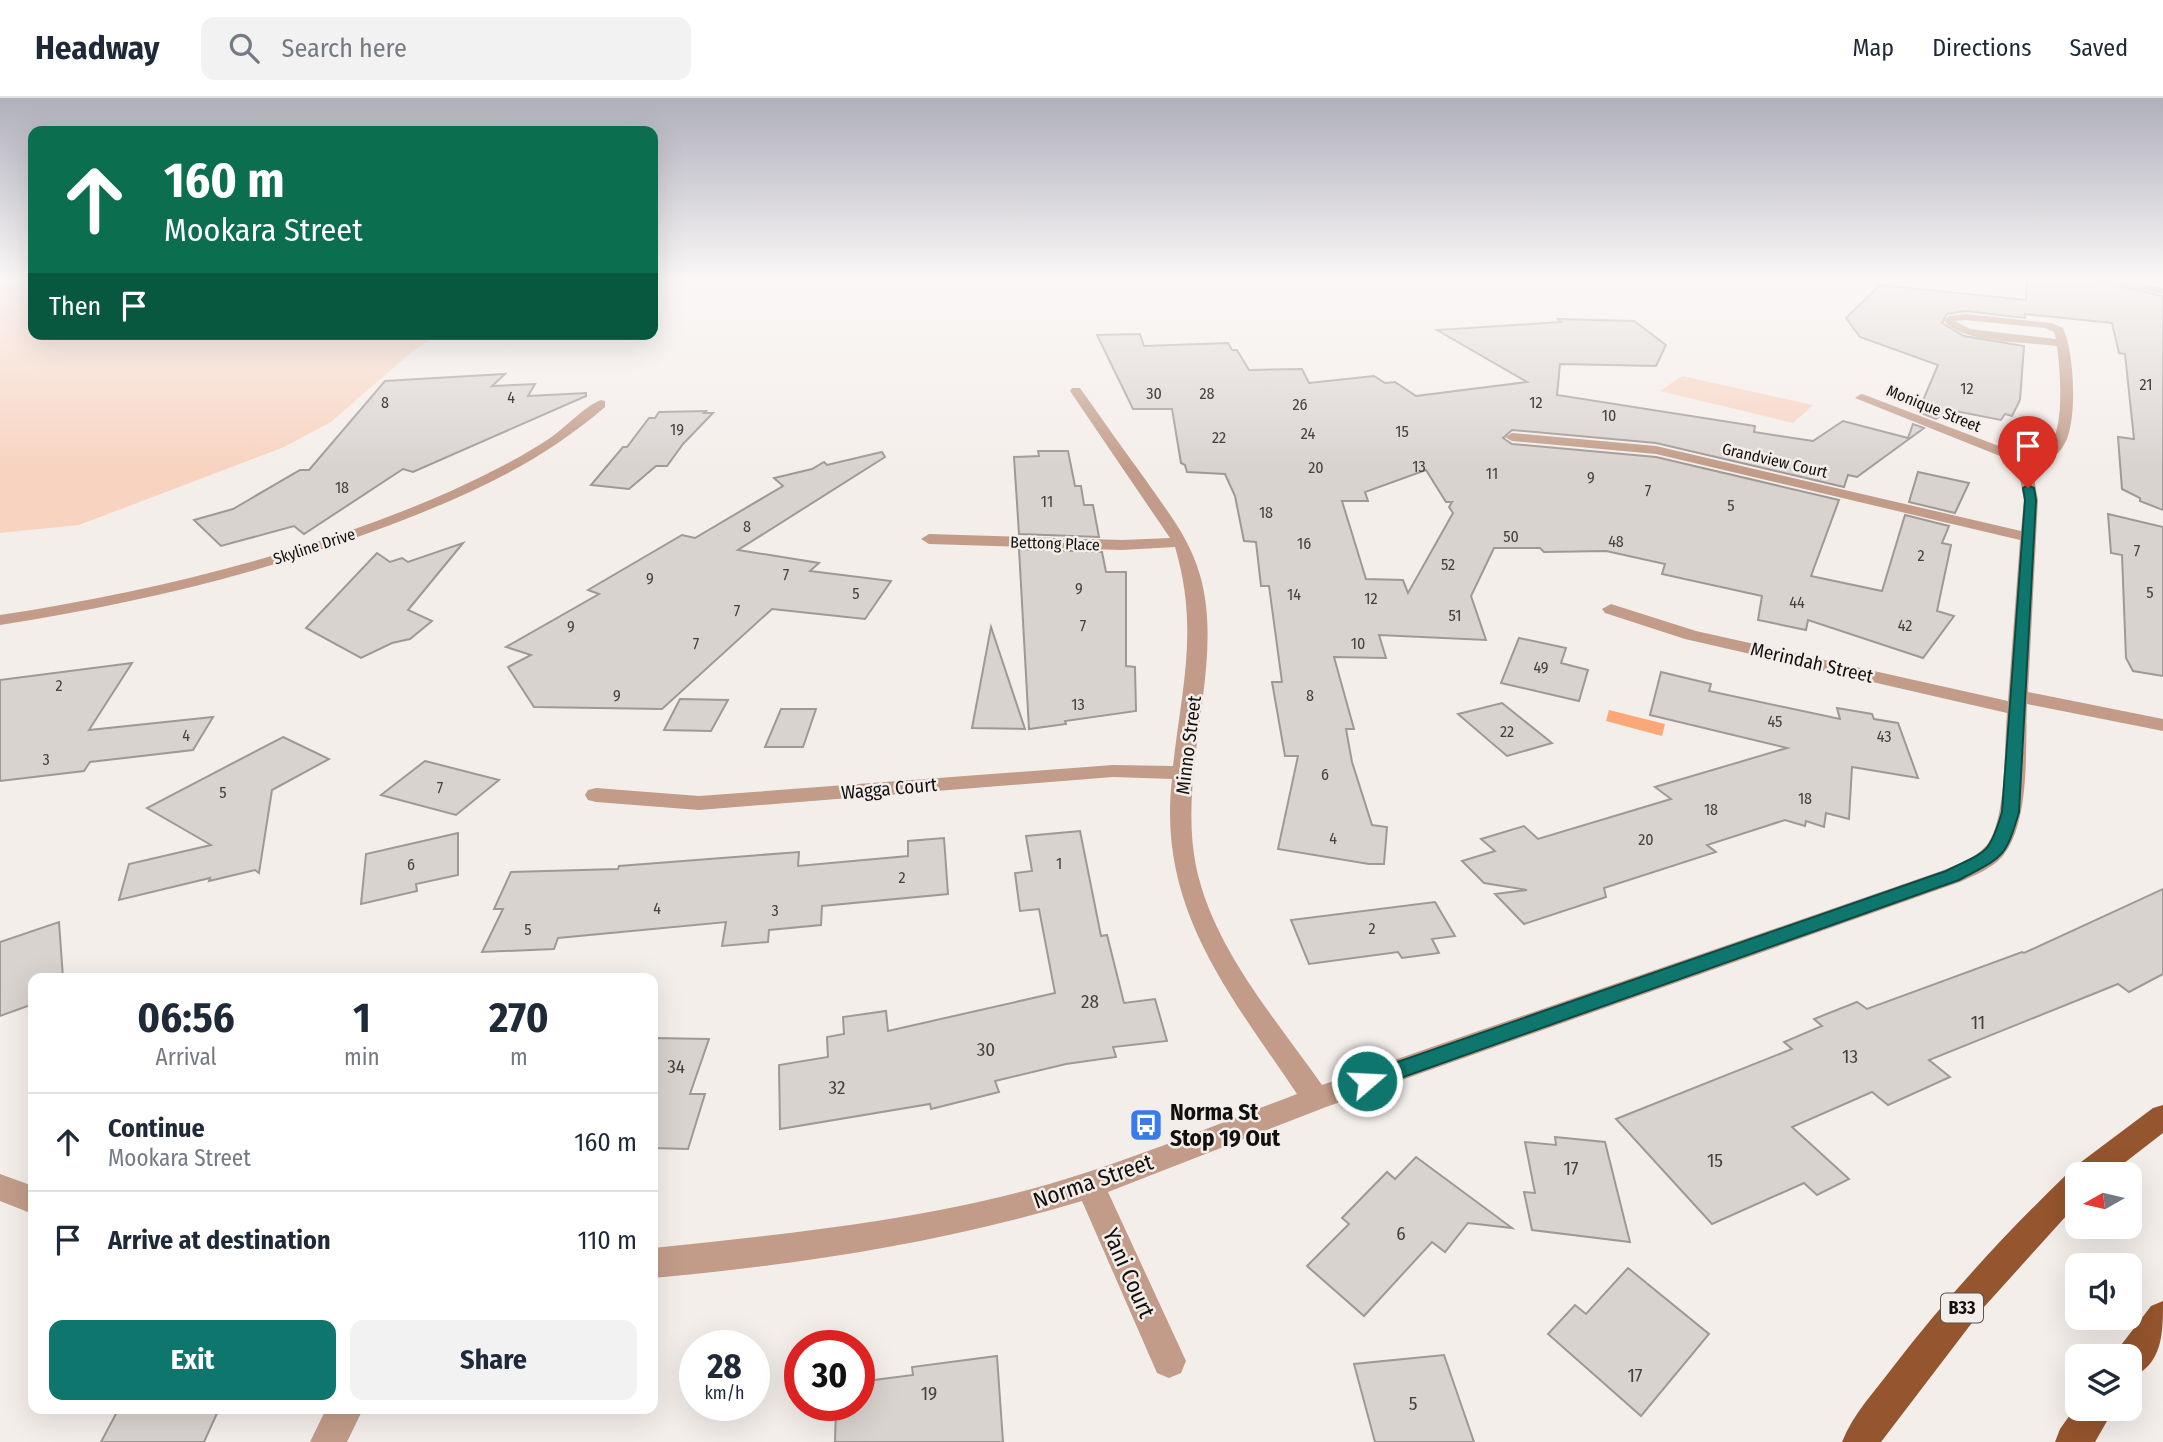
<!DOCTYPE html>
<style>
:root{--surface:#fff;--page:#f2f2f3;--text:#1f2937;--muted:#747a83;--line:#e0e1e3;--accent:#0f766e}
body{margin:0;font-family:"Fira Sans Condensed",sans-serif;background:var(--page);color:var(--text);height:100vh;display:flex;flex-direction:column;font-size:26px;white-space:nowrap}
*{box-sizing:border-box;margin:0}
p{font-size:23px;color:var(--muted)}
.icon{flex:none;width:38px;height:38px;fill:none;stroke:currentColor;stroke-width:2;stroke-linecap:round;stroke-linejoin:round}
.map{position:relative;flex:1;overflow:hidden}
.sheet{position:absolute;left:28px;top:875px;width:630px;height:441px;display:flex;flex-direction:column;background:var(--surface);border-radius:14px;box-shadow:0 7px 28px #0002}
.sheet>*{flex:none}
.guide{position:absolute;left:28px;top:28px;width:630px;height:214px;border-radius:14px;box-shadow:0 7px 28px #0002;background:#0b6e4f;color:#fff;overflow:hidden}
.needle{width:46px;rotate:262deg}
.tools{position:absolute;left:2065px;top:1064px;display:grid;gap:14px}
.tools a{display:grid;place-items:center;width:77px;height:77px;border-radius:14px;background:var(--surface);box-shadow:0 7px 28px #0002;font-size:35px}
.speed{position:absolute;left:679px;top:1232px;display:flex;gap:14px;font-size:35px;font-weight:700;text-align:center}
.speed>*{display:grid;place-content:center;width:91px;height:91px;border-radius:50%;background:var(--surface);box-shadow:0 7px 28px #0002;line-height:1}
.speed small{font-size:18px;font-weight:400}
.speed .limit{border:10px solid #d22;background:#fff;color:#111}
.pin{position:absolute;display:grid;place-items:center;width:60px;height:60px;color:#fff;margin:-72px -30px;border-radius:50% 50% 50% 0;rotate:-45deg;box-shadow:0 0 7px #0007}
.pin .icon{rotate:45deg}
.me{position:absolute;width:77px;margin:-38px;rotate:71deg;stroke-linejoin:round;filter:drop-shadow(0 0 5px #0008)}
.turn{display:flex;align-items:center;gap:24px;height:147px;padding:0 21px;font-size:32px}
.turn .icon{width:91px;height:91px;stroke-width:2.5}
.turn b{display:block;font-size:49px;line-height:60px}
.then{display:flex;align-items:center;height:66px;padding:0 21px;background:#0003;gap:14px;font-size:26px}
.eta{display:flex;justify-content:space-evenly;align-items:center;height:119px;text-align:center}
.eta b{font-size:42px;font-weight:700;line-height:49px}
.button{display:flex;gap:14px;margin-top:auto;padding:14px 21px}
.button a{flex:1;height:80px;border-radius:14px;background:var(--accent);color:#fff;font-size:28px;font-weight:700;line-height:80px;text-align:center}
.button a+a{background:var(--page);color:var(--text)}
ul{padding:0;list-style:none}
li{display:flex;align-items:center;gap:21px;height:98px;padding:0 21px;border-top:2px solid var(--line)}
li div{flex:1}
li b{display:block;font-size:26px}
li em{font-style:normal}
header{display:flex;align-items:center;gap:42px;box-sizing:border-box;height:98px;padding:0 35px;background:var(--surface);border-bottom:2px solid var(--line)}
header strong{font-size:33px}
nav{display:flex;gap:38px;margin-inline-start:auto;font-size:24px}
.search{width:490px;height:63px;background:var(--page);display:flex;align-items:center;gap:18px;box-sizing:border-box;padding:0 24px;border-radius:14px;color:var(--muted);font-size:26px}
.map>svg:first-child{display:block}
</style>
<header>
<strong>Headway</strong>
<div class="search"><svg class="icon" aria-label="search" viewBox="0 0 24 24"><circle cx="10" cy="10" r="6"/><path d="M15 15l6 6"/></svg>Search here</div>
<nav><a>Map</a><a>Directions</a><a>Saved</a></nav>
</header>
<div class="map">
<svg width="2163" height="1344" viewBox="0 0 2163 1344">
<rect width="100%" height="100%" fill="#f4eeeb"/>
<g fill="#f8d3c0">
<path d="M0,181H33V236H438L408,257L331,324L284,349L79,427L0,435Z"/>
<path d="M1682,278L1813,307L1793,325L1660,293Z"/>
</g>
<path fill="#fba777" d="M1609,612L1665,626L1662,638L1606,623Z"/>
<g fill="#d9d3d0" stroke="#9e9996" stroke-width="2" fill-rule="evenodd">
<path d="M2027,181H2086L2163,198V412L2140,403V400L2122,391L2118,339L2134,341L2125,256L2119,255L2112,225L2025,216V220L1965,213L1947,216L1942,225L1964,238L2024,248L2020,302L2012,318L2005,316L2001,322L1950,312L1936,321L1918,314L1938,267L1860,239L1846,220L1880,187L2026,202Z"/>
<path d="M1558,221L1634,223L1666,247L1656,268L1560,266L1557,297L1755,328L1754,334L1813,343L1843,323L1908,340L1913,326L1924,330L1857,379L1848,377L1844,389L1656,345L1512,332L1503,340L1512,346L1656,359L1839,402L1811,478L1882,493L1905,417L1949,428L1942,445L1951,447L1937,513L1954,518L1923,560L1808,522L1806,532L1758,522L1762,498L1662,476L1665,466L1606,453L1544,454L1540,450H1494L1471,498L1486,542L1379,537L1386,560L1334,559L1354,631H1346L1352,664L1372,727L1387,729L1384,766H1369L1278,751L1298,658H1285L1272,584H1282L1269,488H1261L1256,444L1244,443L1235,398L1225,376L1187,374L1185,367L1181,365L1172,311H1133L1097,237L1140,236L1144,248L1228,245L1232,252H1237L1249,272L1302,271L1309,285L1374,278L1385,285L1395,284L1416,298L1527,284L1437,232L1561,224ZM1426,372L1446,404H1452L1449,409L1453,415L1408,495L1403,482L1366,481L1342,403H1368L1365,394Z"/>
<path d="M505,276L492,288L535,286L528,298L586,295V298L413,374L403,371L304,436L294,428L221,448L194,422L233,411L300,372H309L385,283Z"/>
<path d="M706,313L704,315H713L683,346L667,368H656L629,391L591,387L623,349H627L649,320H655L659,314Z"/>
<path d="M1038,353H1068L1075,388H1081L1084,407H1093L1099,439L1019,436L1014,359L1039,358Z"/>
<path d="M882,354L885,359L738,452L819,465L810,473L891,483L865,521L772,511L662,611L534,609L508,569L531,557L506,549L599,496L588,492L682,437L695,440L783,388L774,380L812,371L824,364L827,367Z"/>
<path d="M1918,374L1969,385L1955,415L1909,404Z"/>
<path d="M2108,416L2163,429V578L2133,573L2126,560L2122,457L2111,455Z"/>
<path d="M463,445L408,512L432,523L410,541L392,545L361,560L306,530L377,455L390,464L402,460L408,464Z"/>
<path d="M1019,451L1102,454L1106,474H1126V568L1135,569L1136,613L1065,623L1066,626L1029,631Z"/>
<path d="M991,529L1025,631L972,630Z"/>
<path d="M1519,540L1566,550L1561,565L1588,572L1579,603L1501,585Z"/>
<path d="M132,565L89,632L213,619L193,652L90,664L84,673L0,683V582Z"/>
<path d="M1661,574L1711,586L1709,593L1840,621L1837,610L1872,616L1874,621L1898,625L1918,680L1852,669L1849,721L1826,715L1824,729L1806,723L1805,728L1785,722L1707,747L1716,754L1604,790L1606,799L1524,826L1495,796L1527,792L1484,785L1462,763L1495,753L1481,741L1524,728L1538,741L1671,701L1655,689L1787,650L1650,617Z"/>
<path d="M680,601L728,602L711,633L664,632Z"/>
<path d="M1502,605L1552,645L1507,658L1458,616Z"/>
<path d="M781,611H816L803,649H765Z"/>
<path d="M283,639L329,661L272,692L259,775L255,772L209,783L210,780L119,802L129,766L211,747L147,710Z"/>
<path d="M425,663L499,682L456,717L381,697Z"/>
<path d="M1080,733L1101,838L1107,837L1124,905L1155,901L1167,943L1113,949L1116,959L1066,966L995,983L999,994L931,1011L930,1006L780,1031L779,967L828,959L827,939L844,936L843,919L886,913L888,933L1055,895L1039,811L1020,813L1015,775L1032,773L1026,738Z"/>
<path d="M458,735V777L416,786L417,793L361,806L366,756Z"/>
<path d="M944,740L948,796L822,808L821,827L769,832L768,844L722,848L726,824L558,840L554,851L482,854L503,811H494L511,774L618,771L619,768L799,754L798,768L908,758V743Z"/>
<path d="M2163,791V876L2129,894L2118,886L1929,962L1950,979L1888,1007L1872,994L1792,1029L1849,1081L1817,1097L1804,1085L1712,1126L1616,1021L1792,951L1784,944L1822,928L1814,921L1857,904L1867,911L2022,854L2024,855Z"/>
<path d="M1435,804L1455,838L1432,841L1439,855L1402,860L1398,854L1309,866L1291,822Z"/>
<path d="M59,824L63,880H33V906L0,918V844Z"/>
<path d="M653,940L709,941L690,996H705L688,1051L653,1050Z"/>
<path d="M1555,1039L1605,1044L1630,1144L1532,1132L1524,1094L1535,1095L1525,1044L1556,1047Z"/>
<path d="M1416,1059L1512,1130L1468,1125L1445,1154L1432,1144L1364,1218L1307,1168L1349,1126L1342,1120L1387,1074L1395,1081Z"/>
<path d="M1628,1170L1709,1236L1641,1318L1548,1236L1575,1207L1586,1216Z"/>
<path d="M1444,1257L1474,1344H1375L1354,1266Z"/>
<path d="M997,1258L1003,1344H835L836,1307H859V1284L913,1277L912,1269Z"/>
<path d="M134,1311H219L204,1344H101L118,1312Z"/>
</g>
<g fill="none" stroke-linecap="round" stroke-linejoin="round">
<g fill="#c29c88" fill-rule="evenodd">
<path d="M2088,181H2113L2163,190V196Z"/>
<path d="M1965,216L2051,225L2063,230C2074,254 2078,320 2065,345C2058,359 2044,365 2033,375L2038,402L2028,594L2163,621V633L2027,606C2025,649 2031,725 2002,759C1991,771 1975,777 1960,784L1326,1009L1108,1094L1186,1263L1181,1275L1169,1280L1157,1275L1082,1103C942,1145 798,1167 653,1180V1150C769,1138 886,1126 1000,1099C1102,1075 1199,1033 1297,996C1229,895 1157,810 1172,681L1113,679L699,712L596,704L588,702L585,697L588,692L596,690L699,698L1113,667L1173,668C1182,588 1199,530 1175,449L1122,452L929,446L921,441L929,436L1122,442L1170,440L1070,293L1072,290H1080C1102,321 1123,351 1145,381C1167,413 1189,439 1200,477C1217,537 1201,602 1195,662C1191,697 1189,733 1196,768C1213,850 1275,920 1322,987L1944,772C1958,766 1975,760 1986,748C2007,723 2004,648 2007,615L1685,541L1605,515L1602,511L1611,506L1696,533L2008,603L2020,442L1656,356L1512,343L1505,339L1512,335L1656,348L2021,433L2024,402L2019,375L2025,368L1855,300L1861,296L1865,297L2033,361C2038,357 2046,353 2050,347C2065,327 2060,272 2057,248C2028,244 1962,245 1944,223L1949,218ZM1965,222L2045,230L2054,234L2056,241L1970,231L1955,223Z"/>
<path d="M601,302L605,303V309C537,368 458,402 374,433C253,478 127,507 0,527V517C154,493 308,456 451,393C485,377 519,361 550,340C565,330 586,307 601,302Z"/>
<path d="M0,1076L33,1088V1116L0,1103Z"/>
<path d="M326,1311H363L347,1344H310Z"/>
</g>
<g fill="#95552e" fill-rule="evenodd">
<path d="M2163,1007V1035L2110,1076H2077V1106L1984,1209L1881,1344H1842C1853,1316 1875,1293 1893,1269C1946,1200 2004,1137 2066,1077L2074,1074L2077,1067L2153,1010Z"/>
<path d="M2163,1203C2163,1235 2163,1267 2130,1280V1258H2115L2118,1251L2151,1208Z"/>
<path d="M2077,1307V1311H2114L2095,1344H2055L2060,1331Z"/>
</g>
</g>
<linearGradient id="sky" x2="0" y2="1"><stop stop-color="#afafbb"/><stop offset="0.49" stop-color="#faf7f6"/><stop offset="1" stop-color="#faf7f6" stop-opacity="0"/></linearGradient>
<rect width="2163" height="370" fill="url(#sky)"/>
<path fill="#0f766e" stroke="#0a4d48" stroke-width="2" d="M2028,387L2034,390L2036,402L2019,714C2005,762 2002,759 1959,782L1375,989L1367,991L1360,989L1357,983L1360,977L1946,773C1986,753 1989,758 2002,714L2025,402L2023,390Z"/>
<defs>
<symbol id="bus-square" viewBox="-11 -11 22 22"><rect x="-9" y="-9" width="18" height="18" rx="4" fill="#3a7ae9" stroke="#f4eeeb"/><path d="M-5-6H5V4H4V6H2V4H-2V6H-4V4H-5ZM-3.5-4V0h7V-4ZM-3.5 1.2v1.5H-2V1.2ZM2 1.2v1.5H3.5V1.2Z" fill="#fff"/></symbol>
</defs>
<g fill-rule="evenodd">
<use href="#bus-square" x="1127" y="1008" width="38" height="38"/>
</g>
<g text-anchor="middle" stroke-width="5" stroke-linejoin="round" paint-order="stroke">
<g font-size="16" fill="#44413f">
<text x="2146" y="292">21</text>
<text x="1967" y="296">12</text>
<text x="1154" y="301">30</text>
<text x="1207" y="301">28</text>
<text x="511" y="305">4</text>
<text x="385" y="310">8</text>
<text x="1536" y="310">12</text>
<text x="1300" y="312">26</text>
<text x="1609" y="323">10</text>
<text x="677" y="337">19</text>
<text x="1402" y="339">15</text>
<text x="1308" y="341">24</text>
<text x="1219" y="345">22</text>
<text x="1419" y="374">13</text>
<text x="1316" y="375">20</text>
<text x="1492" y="381">11</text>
<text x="1591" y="385">9</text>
<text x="342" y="395">18</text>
<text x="1648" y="398">7</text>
<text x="1047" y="409">11</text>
<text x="1731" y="413">5</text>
<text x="1266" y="420">18</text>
<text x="747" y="434">8</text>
<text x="1511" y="444">50</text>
<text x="1616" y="449">48</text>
<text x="1304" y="451">16</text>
<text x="2137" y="458">7</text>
<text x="1921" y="463">2</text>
<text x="1448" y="472">52</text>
<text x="786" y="482">7</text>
<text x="650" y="486">9</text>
<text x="1079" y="496">9</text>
<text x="2150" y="500">5</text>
<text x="856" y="501">5</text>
<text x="1294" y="502">14</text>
<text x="1371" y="506">12</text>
<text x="1797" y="510">44</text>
<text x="737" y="518">7</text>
<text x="1455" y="523">51</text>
<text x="1083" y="533">7</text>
<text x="1905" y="533">42</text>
<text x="571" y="534">9</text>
<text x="696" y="551">7</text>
<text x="1358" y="551">10</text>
<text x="1541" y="575">49</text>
<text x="59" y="593">2</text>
<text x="617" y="603">9</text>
<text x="1310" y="603">8</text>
<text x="1078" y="612">13</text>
<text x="1775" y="629">45</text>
<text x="1507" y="639">22</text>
<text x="186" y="643">4</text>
<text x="1884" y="644">43</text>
<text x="46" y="667">3</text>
<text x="1325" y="682">6</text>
<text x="440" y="695">7</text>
<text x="223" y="700">5</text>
<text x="1805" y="706">18</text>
<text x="1711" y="717">18</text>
<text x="1333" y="746">4</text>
<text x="1646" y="747">20</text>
<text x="1059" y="771">1</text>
<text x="411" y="772">6</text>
<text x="902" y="785">2</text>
<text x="657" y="816">4</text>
<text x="775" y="818">3</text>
<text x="1372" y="836">2</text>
<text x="528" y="837">5</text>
</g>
<g font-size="16" fill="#12100f" stroke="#f4eeeb">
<text transform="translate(1934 310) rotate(22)" y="6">Monique Street</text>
<text transform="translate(1775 362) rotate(13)" y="6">Grandview Court</text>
<text transform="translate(1055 445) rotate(2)" y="6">Bettong Place</text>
<text transform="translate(314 448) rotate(-18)" y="6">Skyline Drive</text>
</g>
<rect fill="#f4eeeb" stroke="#565351" stroke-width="2" x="1941" y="1195.5" width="42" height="29" rx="5"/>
<g font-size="18" font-weight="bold" fill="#12100f">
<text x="1962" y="1216">B33</text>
</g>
<g font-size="19" fill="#12100f" stroke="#f4eeeb">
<text transform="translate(1812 564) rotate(13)" y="7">Merindah Street</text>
<text transform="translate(1188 647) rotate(-83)" y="7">Minno Street</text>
<text transform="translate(889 690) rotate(-5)" y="7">Wagga Court</text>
</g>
<g font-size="19" fill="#44413f">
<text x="1090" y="910">28</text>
<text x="1978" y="931">11</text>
<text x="986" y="958">30</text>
<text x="1850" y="965">13</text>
<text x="676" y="975">34</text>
<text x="837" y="996">32</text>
<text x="1715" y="1069">15</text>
<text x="1571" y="1077">17</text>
<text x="1401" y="1142">6</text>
<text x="1635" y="1284">17</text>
<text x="929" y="1302">19</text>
<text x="1413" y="1312">5</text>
</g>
<g font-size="23" font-weight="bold" fill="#12100f" stroke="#f4eeeb" text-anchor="start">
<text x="1170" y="1022">Norma St<tspan x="1170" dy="26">Stop 19 Out</tspan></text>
</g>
<g font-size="23" fill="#12100f" stroke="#f4eeeb">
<text transform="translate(1093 1083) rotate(-19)" y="8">Norma Street</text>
<text transform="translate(1129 1175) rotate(66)" y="8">Yani Court</text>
</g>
</g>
</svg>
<div class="tools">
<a><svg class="needle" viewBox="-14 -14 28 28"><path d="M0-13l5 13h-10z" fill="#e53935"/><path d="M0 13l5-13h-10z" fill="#747a83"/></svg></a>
<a><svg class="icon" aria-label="sound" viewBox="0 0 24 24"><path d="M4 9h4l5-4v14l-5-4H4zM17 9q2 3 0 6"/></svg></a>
<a><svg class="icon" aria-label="layers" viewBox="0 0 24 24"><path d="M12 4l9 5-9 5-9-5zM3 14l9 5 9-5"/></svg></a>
</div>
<div class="speed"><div>28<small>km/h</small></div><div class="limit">30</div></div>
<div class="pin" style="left:2028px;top:390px;background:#d93025"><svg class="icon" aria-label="arrive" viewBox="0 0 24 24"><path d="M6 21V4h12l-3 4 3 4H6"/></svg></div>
<svg class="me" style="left:1367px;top:983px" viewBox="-20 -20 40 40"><circle r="17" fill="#0f766e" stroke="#fff" stroke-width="3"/><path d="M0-11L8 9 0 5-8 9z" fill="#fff"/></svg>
<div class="guide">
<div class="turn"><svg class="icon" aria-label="ahead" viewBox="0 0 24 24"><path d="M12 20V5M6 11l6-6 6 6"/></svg><div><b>160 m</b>Mookara Street</div></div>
<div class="then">Then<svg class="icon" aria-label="arrive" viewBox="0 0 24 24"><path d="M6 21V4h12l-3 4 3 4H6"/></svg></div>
</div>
<section class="sheet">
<div class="eta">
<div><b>06:56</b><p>Arrival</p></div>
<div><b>1</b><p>min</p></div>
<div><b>270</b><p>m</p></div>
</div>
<ul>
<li><svg class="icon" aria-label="ahead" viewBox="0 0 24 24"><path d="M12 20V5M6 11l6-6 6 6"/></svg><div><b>Continue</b><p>Mookara Street</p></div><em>160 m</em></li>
<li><svg class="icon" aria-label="arrive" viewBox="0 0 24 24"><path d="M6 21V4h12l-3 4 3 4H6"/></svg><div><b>Arrive at destination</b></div><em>110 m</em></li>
</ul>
<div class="button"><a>Exit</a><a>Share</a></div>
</section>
</div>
